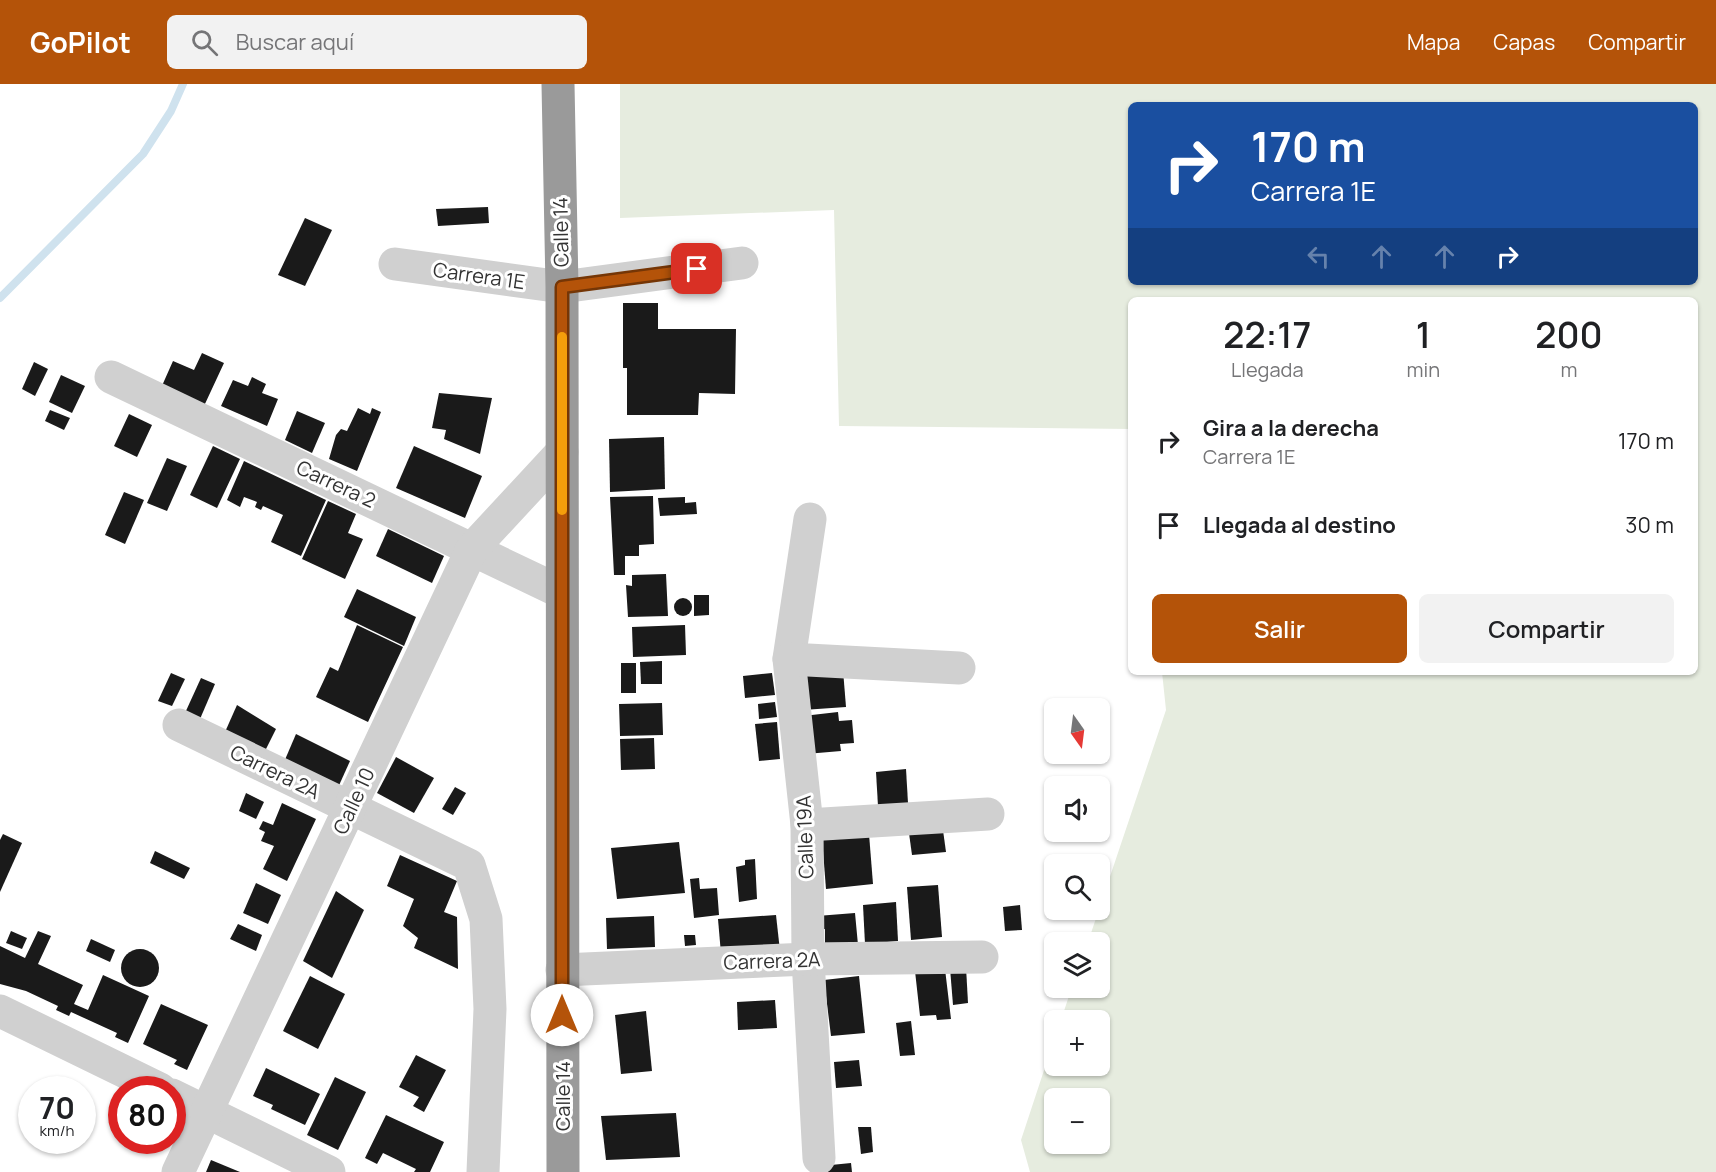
<!DOCTYPE html>
<html lang="es">
<meta charset="utf-8">
<style>
:root{--surface:#fff;--page:#f2f2f2;--text:#202124;--muted:#757577;--accent:#b45309}
body{margin:0;font-family:Manrope,sans-serif;background:var(--page);color:var(--text);height:100vh;display:flex;flex-direction:column;font-size:22px;white-space:nowrap}
*{box-sizing:border-box;margin:0}
p{font-size:20px;color:var(--muted)}
.icon{flex:none;width:33px;height:33px;fill:none;stroke:currentColor;stroke-width:2;stroke-linecap:round;stroke-linejoin:round}
.map{position:relative;flex:1;overflow:hidden}
.drawer{position:absolute;left:1128px;top:213px;width:570px;height:378px;display:flex;flex-direction:column;background:var(--surface);border-radius:9px;box-shadow:0 2px 4px #0004}
.drawer>*{flex:none}
.hud{position:absolute;left:1128px;top:18px;width:570px;height:183px;border-radius:9px;box-shadow:0 2px 4px #0004;background:#1a4fa0;color:#fff;overflow:hidden}
.needle{width:39px;rotate:166deg}
.controls{position:absolute;left:1044px;top:614px;display:grid;gap:12px}
.controls a{display:grid;place-items:center;width:66px;height:66px;border-radius:9px;background:var(--surface);box-shadow:0 2px 4px #0004;font-size:30px}
.speed{position:absolute;left:18px;top:992px;display:flex;gap:12px;font-size:30px;font-weight:700;text-align:center}
.speed>*{display:grid;place-content:center;width:78px;height:78px;border-radius:50%;background:var(--surface);box-shadow:0 2px 4px #0004;line-height:1}
.speed small{font-size:15px;font-weight:400}
.speed .limit{border:9px solid #d22;background:#fff;color:#111}
.pin{position:absolute;display:grid;place-items:center;width:51px;height:51px;color:#fff;margin:-26px;border-radius:12px;box-shadow:0 3px 9px #0006}
.me{position:absolute;width:66px;margin:-33px;rotate:0deg;stroke-linejoin:round;filter:drop-shadow(0 0 4px #0008)}
.turn{display:flex;align-items:center;gap:21px;height:126px;padding:0 24px;font-size:27px}
.turn .icon{width:78px;height:78px;stroke-width:2.5}
.turn b{display:block;font-size:42px;line-height:51px}
.lanes{display:flex;align-items:center;height:57px;padding:0 24px;background:#0003;justify-content:center;gap:30px;direction:ltr}
.lanes .off{opacity:.35}
.eta{display:flex;justify-content:space-evenly;align-items:center;height:102px;text-align:center}
.eta b{font-size:36px;font-weight:600;line-height:42px}
.primary-button{display:flex;gap:12px;margin-top:auto;padding:12px 24px}
.primary-button a{flex:1;height:69px;border-radius:9px;background:var(--accent);color:#fff;font-size:24px;font-weight:600;line-height:69px;text-align:center}
.primary-button a+a{background:var(--page);color:var(--text)}
ul{padding:0;list-style:none}
li{display:flex;align-items:center;gap:18px;height:84px;padding:0 24px}
li div{flex:1}
li b{display:block;font-size:22px}
li em{font-style:normal}
header{display:flex;align-items:center;gap:36px;box-sizing:border-box;height:84px;padding:0 30px;background:var(--accent);color:#fff}
header strong{font-size:28px}
nav{display:flex;gap:33px;margin-inline-start:auto;font-size:21px}
.search{width:420px;height:54px;background:var(--page);display:flex;align-items:center;gap:15px;box-sizing:border-box;padding:0 21px;border-radius:9px;color:var(--muted);font-size:22px}
.map>svg:first-child{display:block}
</style>
<header>
<strong>GoPilot</strong>
<div class="search"><svg class="icon" aria-label="search" viewBox="0 0 24 24"><circle cx="10" cy="10" r="6"/><path d="M15 15l6 6"/></svg>Buscar aquí</div>
<nav><a>Mapa</a><a>Capas</a><a>Compartir</a></nav>
</header>
<div class="map">
<svg width="1716" height="1088" viewBox="0 0 1716 1088">
<rect width="100%" height="100%" fill="#fff"/>
<path fill="#e6ecdf" fill-rule="evenodd" d="M620,0H1716V1088H1030L1021,1056L1054,956V981H1100V936H1061L1072,903H1100V858H1088L1166,626L1162,588H1695V216H1131V345L839,342L834,126L620,134ZM1131,21H1695V198H1131ZM1054,1014H1100V1059H1054Z"/>
<g fill="none" stroke-linecap="round" stroke-linejoin="round">
<path stroke="#cfe2ee" stroke-width="8" d="M0,214L143,70L171,27L183,0"/>
</g>
<g fill="#1a1a1a">
<path d="M488,123L489,139L438,142L436,125Z"/>
<path d="M305,134L332,146L305,202L278,191Z"/>
<path d="M623,219H658V245H736L735,310L699,309L698,331H627V284H623Z"/>
<path d="M202,269L224,279L204,322L161,304L173,277L194,286Z"/>
<path d="M34,278L48,285L35,312L22,305Z"/>
<path d="M61,291L85,302L72,329L49,318Z"/>
<path d="M252,293L266,300L262,309L278,315L267,342L221,322L233,296L248,302Z"/>
<path d="M439,309L492,314L480,370L444,355L446,346L432,344Z"/>
<path d="M358,324L370,330L372,324L381,328L357,387L329,375L336,351L341,345L347,347Z"/>
<path d="M50,326L70,334L64,346L45,337Z"/>
<path d="M297,327L325,339L312,369L285,356Z"/>
<path d="M129,330L152,341L137,373L114,362Z"/>
<path d="M664,353L665,405L610,408L609,355Z"/>
<path d="M213,362L240,375L217,424L190,411Z"/>
<path d="M414,362L482,392L465,434L396,404Z"/>
<path d="M167,374L187,382L167,427L147,419Z"/>
<path d="M244,377L326,416L301,472L271,458L283,431L263,422L261,426L255,423L257,418L244,413L240,423L227,416Z"/>
<path d="M124,408L144,416L125,460L105,451Z"/>
<path d="M653,412L654,460L639,461V472H625V491H614L610,413Z"/>
<path d="M685,413V419L696,418L697,430L660,432L658,414Z"/>
<path d="M328,417L356,430L348,449L363,455L345,495L302,475Z"/>
<path d="M388,445L444,472L432,499L376,472Z"/>
<path d="M666,490L668,532L628,533L626,501L632,502V491Z"/>
<path d="M357,505L416,533L404,562L344,533Z"/>
<path d="M694,511H709V531L694,532Z"/>
<circle cx="683" cy="523" r="9"/>
<path d="M357,541L403,563L368,638L316,613L330,583L338,587Z"/>
<path d="M685,541L686,571L633,573L632,543Z"/>
<path d="M662,577V600H641L640,578Z"/>
<rect x="621" y="579" width="15" height="30"/>
<path d="M843,586L846,623L803,626L800,590Z"/>
<path d="M171,589L185,595L172,622L158,617Z"/>
<path d="M772,589L775,611L745,614L743,592Z"/>
<path d="M201,594L215,600L200,635L185,629Z"/>
<path d="M775,618L777,633L759,635L758,620Z"/>
<path d="M662,619L663,651L620,652L619,620Z"/>
<path d="M237,621L276,645L264,669L225,648Z"/>
<path d="M838,628L839,637L852,636L854,659L840,660L841,667L806,670L803,632Z"/>
<path d="M777,638L780,675L759,677L755,640Z"/>
<path d="M296,650L350,677L336,708L284,678Z"/>
<path d="M654,654L655,685L621,686L620,655Z"/>
<path d="M396,673L434,694L414,729L377,709Z"/>
<path d="M906,685L908,719L878,722L876,688Z"/>
<path d="M455,703L466,709L453,731L442,725Z"/>
<path d="M246,709L264,718L256,735L239,727Z"/>
<path d="M282,719L316,735L287,797L263,785L274,762L261,757L265,748L259,745L263,737L273,741Z"/>
<path d="M942,739L946,768L912,771L908,742Z"/>
<path d="M3,750L22,759L0,808V756Z"/>
<path d="M869,750L873,800L826,805L822,754Z"/>
<path d="M679,758L685,809L617,815L611,764Z"/>
<path d="M155,767L190,784L184,795L150,779Z"/>
<path d="M400,771L457,797L444,828L457,833L458,885L414,864L418,854L403,842L414,815L387,802Z"/>
<path d="M755,775L757,815L739,818L736,783L745,781V776Z"/>
<path d="M699,794L700,805L717,804L719,831L694,834L690,795Z"/>
<path d="M256,799L281,811L268,840L243,829Z"/>
<path d="M938,801L942,853L911,856L907,803Z"/>
<path d="M336,807L364,826L332,894L303,877Z"/>
<path d="M896,818L898,857L865,860L863,821Z"/>
<path d="M1020,821L1022,846L1005,847L1003,823Z"/>
<path d="M855,829L858,861L825,864V845L819,846L817,832Z"/>
<path d="M776,831L780,867L721,870L718,835Z"/>
<path d="M654,832L655,863L607,865L606,834Z"/>
<path d="M238,840L262,851L256,867L230,855Z"/>
<path d="M11,847L27,854L22,865L6,859Z"/>
<path d="M38,847L51,852L38,880L83,901L74,920L88,926L103,891L149,912L128,959L115,953L117,949L71,928L69,932L56,926L58,922L26,907L0,900V862L25,874Z"/>
<path d="M684,851H695L696,861L685,862Z"/>
<path d="M91,855L115,866L110,878L86,867Z"/>
<circle cx="140" cy="884" r="19"/>
<path d="M966,883L968,919L953,921L950,884Z"/>
<path d="M945,885L951,935L937,936L936,931L920,932L915,887Z"/>
<path d="M310,892L345,910L318,965L283,947Z"/>
<path d="M859,892L865,949L831,952L824,896Z"/>
<path d="M775,916L777,944L738,946L737,918Z"/>
<path d="M161,920L208,941L187,986L174,980L177,976L143,960Z"/>
<path d="M646,927L652,987L621,990L615,931Z"/>
<path d="M911,937L915,971L900,972L896,939Z"/>
<path d="M416,971L446,986L424,1028L413,1022L419,1013L399,1003Z"/>
<path d="M859,976L862,1002L836,1004L834,978Z"/>
<path d="M266,984L320,1010L305,1041L271,1025L273,1021L253,1012Z"/>
<path d="M335,993L366,1008L338,1066L307,1051Z"/>
<path d="M676,1029L680,1073L606,1076L601,1032Z"/>
<path d="M386,1031L444,1058L430,1088H414L416,1085L383,1069L377,1080L365,1074Z"/>
<path d="M858,1043H871L873,1068L861,1070Z"/>
<path d="M211,1076L240,1088H206Z"/>
<path d="M851,1079L852,1088H822L821,1082Z"/>
</g>
<g fill="none" stroke-linecap="round" stroke-linejoin="round">
<g stroke="#d0d0d0" stroke-width="33">
<path d="M395,180L562,203L742,179"/>
<path d="M111,293L561,508"/>
<path d="M810,435L789,575L807,741L808,875L819,1074"/>
<path d="M789,575L959,584"/>
<path d="M179,641L469,781L486,835L490,925L483,1088"/>
<path d="M807,741L988,730"/>
<path d="M562,886L808,875L982,873"/>
<path d="M0,927L160,1005"/>
<path d="M172,1011L329,1088"/>
<path d="M178,1088L472,465L562,368"/>
</g>
<path stroke="#9a9a9a" stroke-width="33" d="M558,0L562,203L563,1088"/>
</g>
<g fill="none" stroke-linecap="round" stroke-linejoin="round">
<defs>
<path id="route" d="M562,931V203L697,185"/>
</defs>
<use href="#route" stroke="#753606" stroke-width="15"/>
<use href="#route" stroke="#b45309" stroke-width="10"/>
<path stroke="#f59e0b" stroke-width="10" d="M562,426V253"/>
</g>
<g text-anchor="middle" stroke-width="6" stroke-linejoin="round" paint-order="stroke">
<g font-size="20" fill="#333" stroke="#fff">
<text transform="translate(561 148) rotate(-91)" y="7">Calle 14</text>
<text transform="translate(479 192) rotate(8)" y="7">Carrera 1E</text>
<text transform="translate(336 400) rotate(25)" y="7">Carrera 2</text>
<text transform="translate(275 688) rotate(26)" y="7">Carrera 2A</text>
<text transform="translate(354 717) rotate(-65)" y="7">Calle 10</text>
<text transform="translate(805 753) rotate(-92)" y="7">Calle 19A</text>
<text transform="translate(772 877) rotate(-2)" y="7">Carrera 2A</text>
<text transform="translate(563 1012) rotate(-90)" y="7">Calle 14</text>
</g>
</g>
</svg>
<div class="controls">
<a><svg class="needle" viewBox="-14 -14 28 28"><path d="M0-13l5 13h-10z" fill="#e53935"/><path d="M0 13l5-13h-10z" fill="#757577"/></svg></a>
<a><svg class="icon" aria-label="sound" viewBox="0 0 24 24"><path d="M4 9h4l5-4v14l-5-4H4zM17 9q2 3 0 6"/></svg></a>
<a><svg class="icon" aria-label="search" viewBox="0 0 24 24"><circle cx="10" cy="10" r="6"/><path d="M15 15l6 6"/></svg></a>
<a><svg class="icon" aria-label="layers" viewBox="0 0 24 24"><path d="M12 4l9 5-9 5-9-5zM3 14l9 5 9-5"/></svg></a>
<a>+</a>
<a>−</a>
</div>
<div class="speed"><div>70<small>km/h</small></div><div class="limit">80</div></div>
<div class="pin" style="left:697px;top:185px;background:#d93025"><svg class="icon" aria-label="arrive" viewBox="0 0 24 24"><path d="M6 21V4h12l-3 4 3 4H6"/></svg></div>
<svg class="me" style="left:562px;top:931px" viewBox="-20 -20 40 40"><circle r="19" fill="#fff"/><path d="M0-13L10 11 0 6-10 11z" fill="#b45309"/></svg>
<div class="hud">
<div class="turn"><svg class="icon" aria-label="right" viewBox="0 0 24 24"><path d="M7 20v-9h11M14 6l5 5-5 5"/></svg><div><b>170 m</b>Carrera 1E</div></div>
<div class="lanes"><svg class="icon off" aria-label="left" viewBox="0 0 24 24"><path d="M17 20v-9H6M10 6l-5 5 5 5"/></svg><svg class="icon off" aria-label="ahead" viewBox="0 0 24 24"><path d="M12 20V5M6 11l6-6 6 6"/></svg><svg class="icon off" aria-label="ahead" viewBox="0 0 24 24"><path d="M12 20V5M6 11l6-6 6 6"/></svg><svg class="icon" aria-label="right" viewBox="0 0 24 24"><path d="M7 20v-9h11M14 6l5 5-5 5"/></svg></div>
</div>
<section class="drawer">
<div class="eta">
<div><b>22:17</b><p>Llegada</p></div>
<div><b>1</b><p>min</p></div>
<div><b>200</b><p>m</p></div>
</div>
<ul>
<li><svg class="icon" aria-label="right" viewBox="0 0 24 24"><path d="M7 20v-9h11M14 6l5 5-5 5"/></svg><div><b>Gira a la derecha</b><p>Carrera 1E</p></div><em>170 m</em></li>
<li><svg class="icon" aria-label="arrive" viewBox="0 0 24 24"><path d="M6 21V4h12l-3 4 3 4H6"/></svg><div><b>Llegada al destino</b></div><em>30 m</em></li>
</ul>
<div class="primary-button"><a>Salir</a><a>Compartir</a></div>
</section>
</div>
